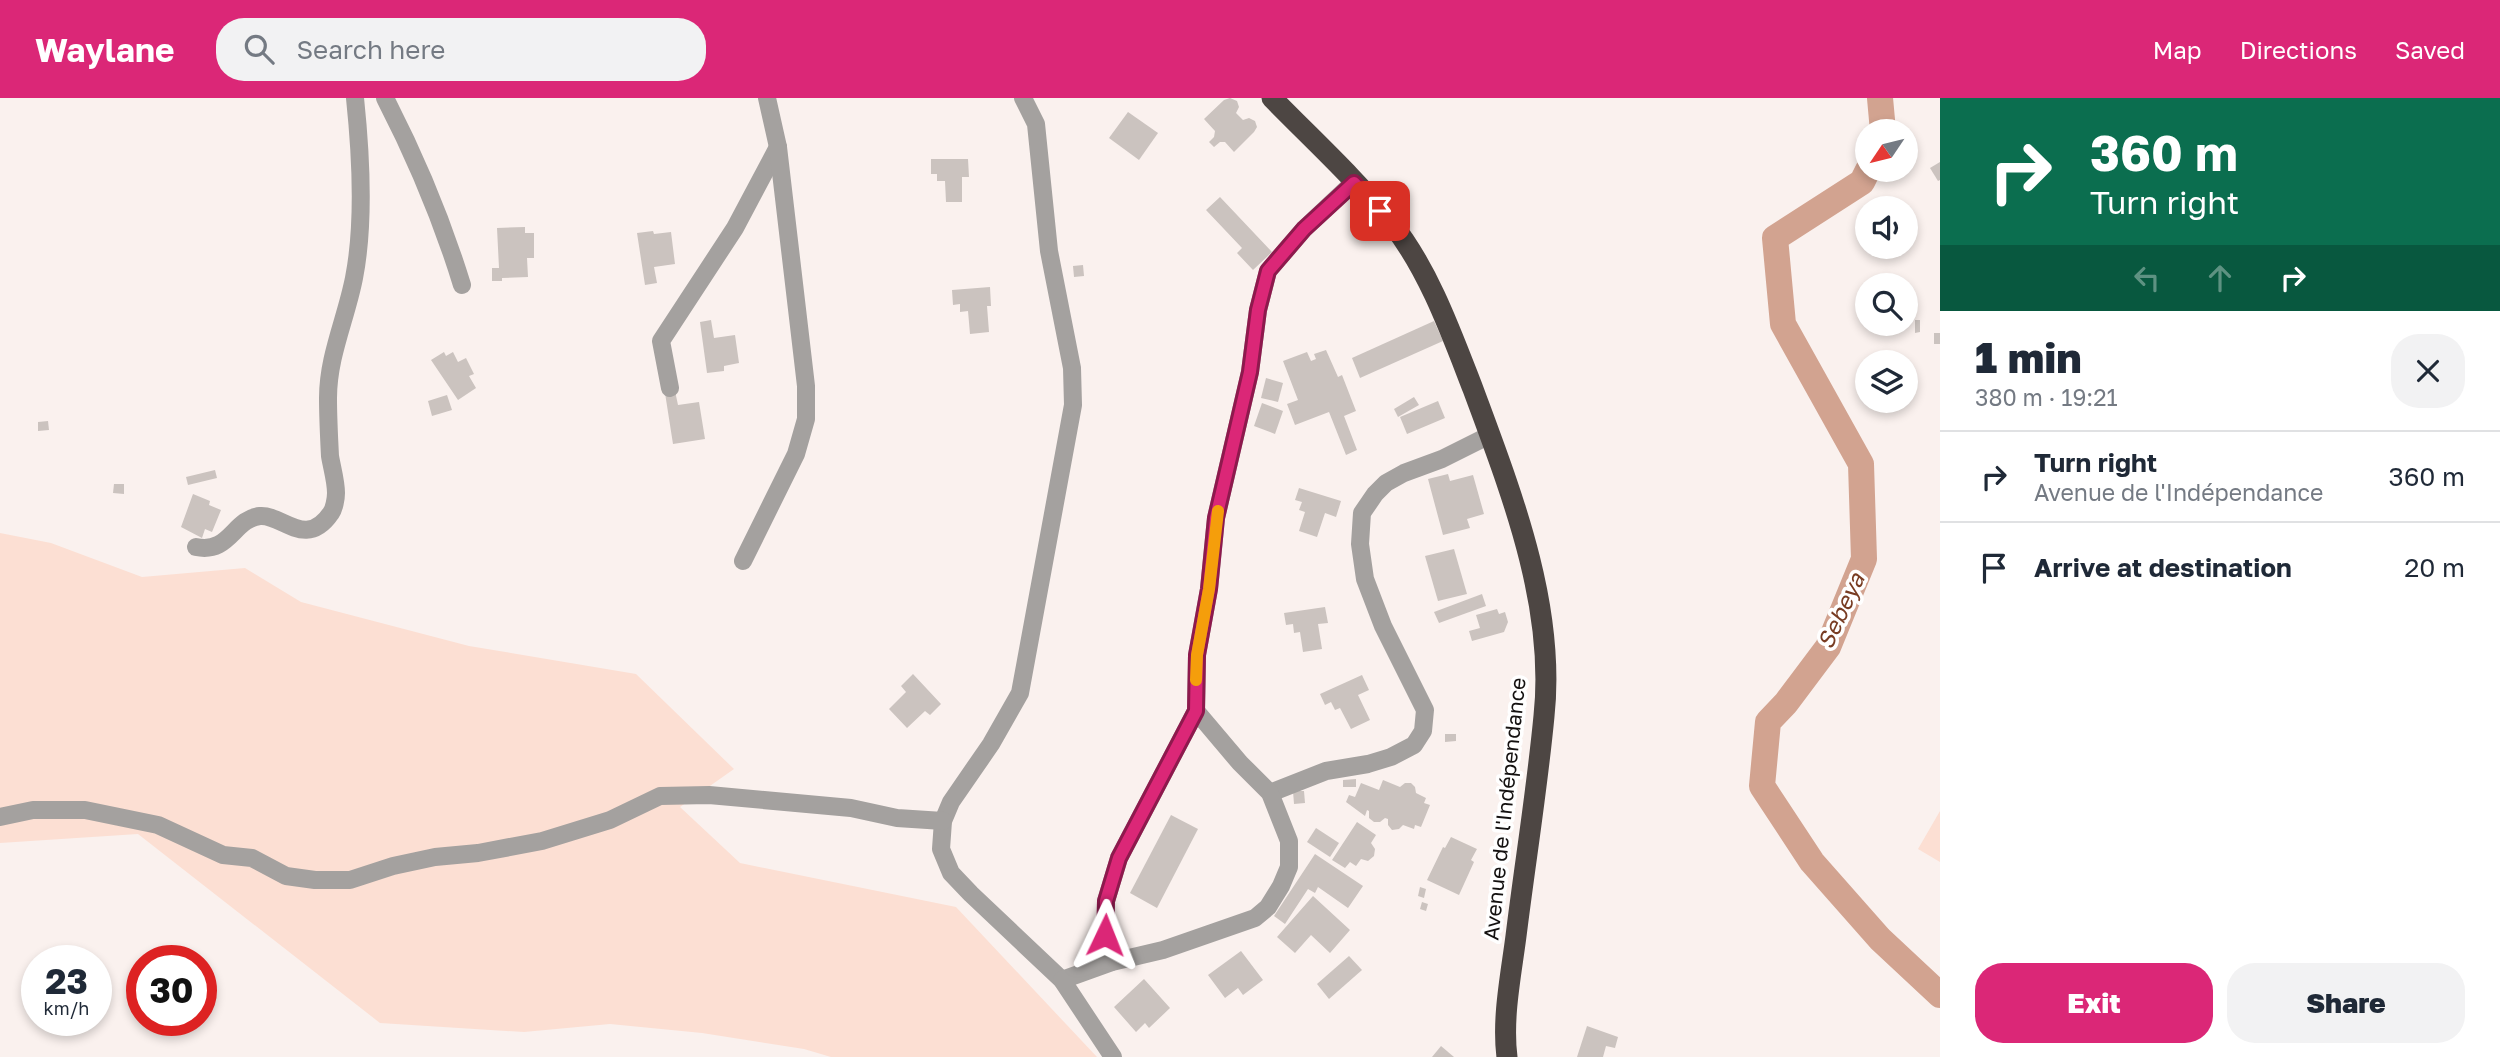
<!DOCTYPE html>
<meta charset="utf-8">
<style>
:root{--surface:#fff;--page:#f2f2f3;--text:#1f2937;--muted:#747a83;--line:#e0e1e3;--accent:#db2777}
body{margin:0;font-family:"Golos Text",sans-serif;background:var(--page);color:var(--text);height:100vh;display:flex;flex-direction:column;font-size:26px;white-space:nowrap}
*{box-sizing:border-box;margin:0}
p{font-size:23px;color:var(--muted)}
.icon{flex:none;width:38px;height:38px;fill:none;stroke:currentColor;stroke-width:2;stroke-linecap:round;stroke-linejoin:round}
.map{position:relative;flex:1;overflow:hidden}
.sheet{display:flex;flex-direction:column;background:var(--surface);width:560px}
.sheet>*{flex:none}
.banner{background:#0b6e4f;color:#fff;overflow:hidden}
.needle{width:46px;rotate:235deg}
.buttons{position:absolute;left:1855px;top:21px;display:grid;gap:14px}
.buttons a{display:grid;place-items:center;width:63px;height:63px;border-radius:50%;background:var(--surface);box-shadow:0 4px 10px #0003;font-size:35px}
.speed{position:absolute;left:21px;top:847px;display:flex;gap:14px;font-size:35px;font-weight:700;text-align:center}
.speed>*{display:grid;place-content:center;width:91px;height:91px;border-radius:50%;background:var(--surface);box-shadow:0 4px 10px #0003;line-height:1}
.speed small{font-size:18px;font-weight:400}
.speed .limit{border:10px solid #d22;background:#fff;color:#111}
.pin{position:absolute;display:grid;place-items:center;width:60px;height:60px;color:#fff;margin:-30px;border-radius:14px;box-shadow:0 4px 10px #0006}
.me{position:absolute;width:77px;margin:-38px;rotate:2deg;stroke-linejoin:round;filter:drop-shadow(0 0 5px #0008)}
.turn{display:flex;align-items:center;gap:24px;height:147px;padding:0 35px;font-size:32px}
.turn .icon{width:91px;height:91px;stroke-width:2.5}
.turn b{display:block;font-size:49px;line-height:60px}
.lanes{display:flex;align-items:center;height:66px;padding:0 35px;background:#0003;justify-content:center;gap:35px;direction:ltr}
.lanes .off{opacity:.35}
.round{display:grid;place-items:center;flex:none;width:74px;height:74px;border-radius:28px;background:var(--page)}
.summary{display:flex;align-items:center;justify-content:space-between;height:119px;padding:0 35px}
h1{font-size:42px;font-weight:800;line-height:52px}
.cta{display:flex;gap:14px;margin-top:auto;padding:14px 35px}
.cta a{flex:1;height:80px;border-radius:28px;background:var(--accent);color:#fff;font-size:28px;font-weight:800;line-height:80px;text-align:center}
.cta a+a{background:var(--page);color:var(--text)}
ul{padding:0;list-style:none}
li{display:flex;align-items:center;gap:21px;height:91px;padding:0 35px;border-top:2px solid var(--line)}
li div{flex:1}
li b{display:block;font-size:26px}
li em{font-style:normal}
header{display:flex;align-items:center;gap:42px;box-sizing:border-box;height:98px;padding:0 35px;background:var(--accent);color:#fff}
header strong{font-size:33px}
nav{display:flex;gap:38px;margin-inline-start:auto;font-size:24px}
.search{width:490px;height:63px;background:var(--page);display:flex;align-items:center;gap:18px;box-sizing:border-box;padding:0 24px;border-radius:28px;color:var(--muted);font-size:26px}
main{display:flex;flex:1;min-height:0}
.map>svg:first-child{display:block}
</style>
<header>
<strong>Waylane</strong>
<div class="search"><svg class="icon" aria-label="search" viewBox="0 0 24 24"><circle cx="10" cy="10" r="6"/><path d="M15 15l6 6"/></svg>Search here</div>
<nav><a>Map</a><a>Directions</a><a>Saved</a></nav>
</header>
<main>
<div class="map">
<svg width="1940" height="959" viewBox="0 0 1940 959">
<rect width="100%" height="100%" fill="#faf1ee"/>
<g fill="#fcdfd3">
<path d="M0,435L51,445L142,479L245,470L301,504L469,548L636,576L734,671L680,709L740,765L956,809L1097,959H831L804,951L702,935L610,926L524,934L380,925L138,736L0,745Z"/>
<path d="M1940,713V764L1918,751Z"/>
</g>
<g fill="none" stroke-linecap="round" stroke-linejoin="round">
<g stroke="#d2a390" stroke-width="26">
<path d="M1880,0L1883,33"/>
<path d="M1868,72L1862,84L1775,140L1783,226L1861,366L1864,461L1828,549L1786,605L1768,624L1762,688L1812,764L1880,841L1940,897"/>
</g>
</g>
<g fill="#cbc3bf">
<path d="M1230,0L1237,3L1239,9L1236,15L1243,22L1249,20L1255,23L1257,29L1254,34L1234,54L1225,44H1220L1214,49L1209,44L1214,39L1215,33L1204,21L1224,2Z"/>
<path d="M1128,14L1158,35L1139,62L1109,40Z"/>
<path d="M931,61H968L969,79H962V104H946L945,83H937V76H931Z"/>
<path d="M1940,64V82L1938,83L1930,70Z"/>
<path d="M1220,99L1272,154L1253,172L1237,155L1242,150L1206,112Z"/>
<path d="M525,129V135H534V160H527L528,179L502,180V183H492V170H499L497,130Z"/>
<path d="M653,133L654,136L671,134L675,166L654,169L657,185L645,187L637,135Z"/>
<path d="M1083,167L1084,178L1074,179L1073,168Z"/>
<path d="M990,189L991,208H987L989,234L970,236L968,213L960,214V206L953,207L952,192Z"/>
<path d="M711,222L714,240L735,237L739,265L724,268V273L707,275L700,224Z"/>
<path d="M1915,222H1920V234L1915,235Z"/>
<path d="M1434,223L1443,243L1360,280L1352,260Z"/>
<rect x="1934" y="235" width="6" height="11"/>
<path d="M1326,252L1338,279L1342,277L1356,313L1344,318L1357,352L1346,357L1329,314L1295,327L1287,306L1298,302L1283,263L1307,254L1311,263L1316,261L1314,256Z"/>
<path d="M444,254L446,258L453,254L458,264L466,260L474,276L469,278L476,290L458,302L431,262Z"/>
<path d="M1266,280L1283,285L1278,304L1261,300Z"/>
<path d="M675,293L678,307L699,304L705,341L673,346L665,295Z"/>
<path d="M447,297L452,312L432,318L428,303Z"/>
<path d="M1414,299L1419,307L1398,319L1394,311Z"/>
<path d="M1438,303L1445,320L1407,336L1400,319Z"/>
<path d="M1262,305L1283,313L1275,336L1254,328Z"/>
<path d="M48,323L49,332L38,333V324Z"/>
<path d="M215,372L217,380L188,387L186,379Z"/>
<path d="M1448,376L1450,383L1473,377L1484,416L1467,421L1470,430L1443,437L1428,381Z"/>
<path d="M114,386H124V396L113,395Z"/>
<path d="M1299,390L1341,403L1336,419L1325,415L1317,439L1299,433L1305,414L1299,412L1302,404L1295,402Z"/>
<path d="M193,396L210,403L209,407L221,412L212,434L205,431L202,440L181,429Z"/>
<path d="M1454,451L1467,496L1438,503L1425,458Z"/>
<path d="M1482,496L1486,508L1439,525L1434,514Z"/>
<path d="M1325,509L1328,525L1318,526L1322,551L1303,554L1300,534L1294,535L1293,526L1286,527L1284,515Z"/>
<path d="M1497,511L1499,516L1505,514L1508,524L1504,534L1472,543L1469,533L1480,530L1476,517Z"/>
<path d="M913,576L941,606L930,617L925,613L907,630L889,611L906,594L901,588Z"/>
<path d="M1362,577L1369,592L1358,597L1370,622L1351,631L1340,610L1335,612L1331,604L1325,607L1320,596Z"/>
<path d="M1445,636H1456V643L1445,644Z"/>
<path d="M1356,681V689H1343V682Z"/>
<path d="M1383,682L1400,689L1405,685H1411L1415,689L1416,695L1426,700L1424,705L1430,707L1421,729L1415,727L1414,731L1403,727L1399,731L1392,732L1388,727V721L1385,720L1380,724H1374L1369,720V713L1367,712L1365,718L1346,704L1349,697L1355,699L1361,685L1379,692Z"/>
<path d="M1293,693H1304L1305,705L1294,706Z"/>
<path d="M1171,717L1198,731L1157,810L1130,795Z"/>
<path d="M1357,724L1376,737L1371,745L1375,751L1374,758L1368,763L1361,761L1356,768L1350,764L1345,770L1332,762Z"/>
<path d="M1316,730L1339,745L1330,759L1307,744Z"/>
<path d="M1451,739L1477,751L1471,762L1474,764L1459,797L1427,782L1443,749L1445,750Z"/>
<path d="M1315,756L1363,788L1348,810L1318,789L1315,795L1308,791L1285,826L1274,818Z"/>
<path d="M1420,789L1426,791L1424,800L1418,798Z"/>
<path d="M1313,798L1350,832L1330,855L1311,837L1295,855L1277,839Z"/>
<path d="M1422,804L1428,806L1426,813L1420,811Z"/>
<path d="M1241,853L1263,882L1243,897L1238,890L1225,900L1208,877Z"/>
<path d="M1349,858L1362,872L1329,901L1317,886Z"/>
<path d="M1144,881L1170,910L1149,930L1145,925L1136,934L1114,909Z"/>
<path d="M1587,928L1618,939L1615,950L1606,948L1603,959H1577Z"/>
<path d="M1441,948L1454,959H1432Z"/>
</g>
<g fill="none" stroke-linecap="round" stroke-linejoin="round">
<g stroke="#a4a19f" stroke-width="18">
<path d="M385,0C416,60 442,122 462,187"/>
<path d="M1023,0L1036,26L1049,153L1072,270L1073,307L1020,595L991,646L951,704L943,723L941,751L951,775L971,796L1062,882L1113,959"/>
<path d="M670,290L661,243L735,130L778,49"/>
<path d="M196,449C230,456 233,421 260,418C282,416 306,452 331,415C334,411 336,401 336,395C336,383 332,370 330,358C329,339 328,319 328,300C328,258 346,221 354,180C365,124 361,57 355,0"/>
<path d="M743,463L796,356L806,321V288L778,49L767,0"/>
<path d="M1270,695L1326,673L1368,666L1391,659L1414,647L1423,633L1425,612L1383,528L1365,481L1360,446L1362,415L1375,396L1386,385L1404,375L1442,361L1490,337"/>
<path d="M0,719L33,712H85L158,727L223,757L252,760L286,778L315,782H350L393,768L435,759L478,755L542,743L610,722L660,698L709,697L851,710L897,720L943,723"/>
<path d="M1112,864L1106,837V803L1119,760L1196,613L1197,557L1209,491L1216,420L1250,274L1258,212L1268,173L1304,131L1354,84"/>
<path d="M1062,882L1112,864L1163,852L1255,820L1268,809L1281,788L1289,769V743L1270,695L1240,665L1196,613"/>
</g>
<path stroke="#4d4643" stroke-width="21" d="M1272,0C1312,41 1356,81 1392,126C1429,172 1452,237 1473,291C1511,394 1556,507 1544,618C1537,692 1525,765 1516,838C1511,877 1502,920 1507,959"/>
</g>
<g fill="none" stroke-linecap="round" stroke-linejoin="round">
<defs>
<path id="route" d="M1105,837L1106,803L1119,760L1196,613L1197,557L1209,491L1216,420L1250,274L1258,212L1268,173L1304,131L1354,85L1380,113"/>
</defs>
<use href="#route" stroke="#8e194d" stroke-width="18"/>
<use href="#route" stroke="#db2777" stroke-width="12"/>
<path stroke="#f59e0b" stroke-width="12" d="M1196,582L1197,557L1209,491L1218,413"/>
</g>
<g text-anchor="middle" stroke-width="7" stroke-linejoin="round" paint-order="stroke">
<g font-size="21" fill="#141110" stroke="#fff">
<text transform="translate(1505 711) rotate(-84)" y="7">Avenue de l'Indépendance</text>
</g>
<g font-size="23" font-style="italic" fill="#783c22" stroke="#fff">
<text transform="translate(1841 513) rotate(-65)" y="8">Sebeya</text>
</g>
</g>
</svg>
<div class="buttons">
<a><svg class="needle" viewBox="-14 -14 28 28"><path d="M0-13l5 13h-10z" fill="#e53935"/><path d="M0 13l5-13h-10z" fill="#747a83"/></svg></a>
<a><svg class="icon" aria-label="sound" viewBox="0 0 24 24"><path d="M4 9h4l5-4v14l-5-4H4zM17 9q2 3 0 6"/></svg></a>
<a><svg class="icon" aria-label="search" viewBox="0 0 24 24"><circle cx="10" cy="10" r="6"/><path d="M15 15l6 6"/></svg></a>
<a><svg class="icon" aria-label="layers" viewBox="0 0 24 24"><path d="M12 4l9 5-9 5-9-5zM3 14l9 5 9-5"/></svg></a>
</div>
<div class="speed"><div>23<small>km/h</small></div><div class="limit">30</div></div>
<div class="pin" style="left:1380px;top:113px;background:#d93025"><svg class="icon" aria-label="arrive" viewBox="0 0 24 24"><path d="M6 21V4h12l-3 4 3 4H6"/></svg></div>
<svg class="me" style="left:1105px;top:837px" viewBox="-20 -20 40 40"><path d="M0-17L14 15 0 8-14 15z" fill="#db2777" stroke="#fff" stroke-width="4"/></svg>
</div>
<section class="sheet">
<div class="banner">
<div class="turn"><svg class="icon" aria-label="right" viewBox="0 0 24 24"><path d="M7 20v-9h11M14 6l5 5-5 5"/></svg><div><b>360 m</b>Turn right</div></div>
<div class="lanes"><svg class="icon off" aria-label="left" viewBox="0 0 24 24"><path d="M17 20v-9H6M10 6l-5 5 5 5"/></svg><svg class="icon off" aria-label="ahead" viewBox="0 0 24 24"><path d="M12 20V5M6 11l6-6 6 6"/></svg><svg class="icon" aria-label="right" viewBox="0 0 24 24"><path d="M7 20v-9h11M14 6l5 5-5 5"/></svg></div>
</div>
<div class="summary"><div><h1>1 min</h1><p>380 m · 19:21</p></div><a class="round"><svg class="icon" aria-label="close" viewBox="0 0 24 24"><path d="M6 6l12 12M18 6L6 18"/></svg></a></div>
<ul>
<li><svg class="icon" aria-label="right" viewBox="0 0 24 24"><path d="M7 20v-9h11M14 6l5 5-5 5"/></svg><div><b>Turn right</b><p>Avenue de l'Indépendance</p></div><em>360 m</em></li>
<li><svg class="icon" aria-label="arrive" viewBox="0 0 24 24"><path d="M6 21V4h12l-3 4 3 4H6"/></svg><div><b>Arrive at destination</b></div><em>20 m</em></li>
</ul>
<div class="cta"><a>Exit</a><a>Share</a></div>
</section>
</main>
